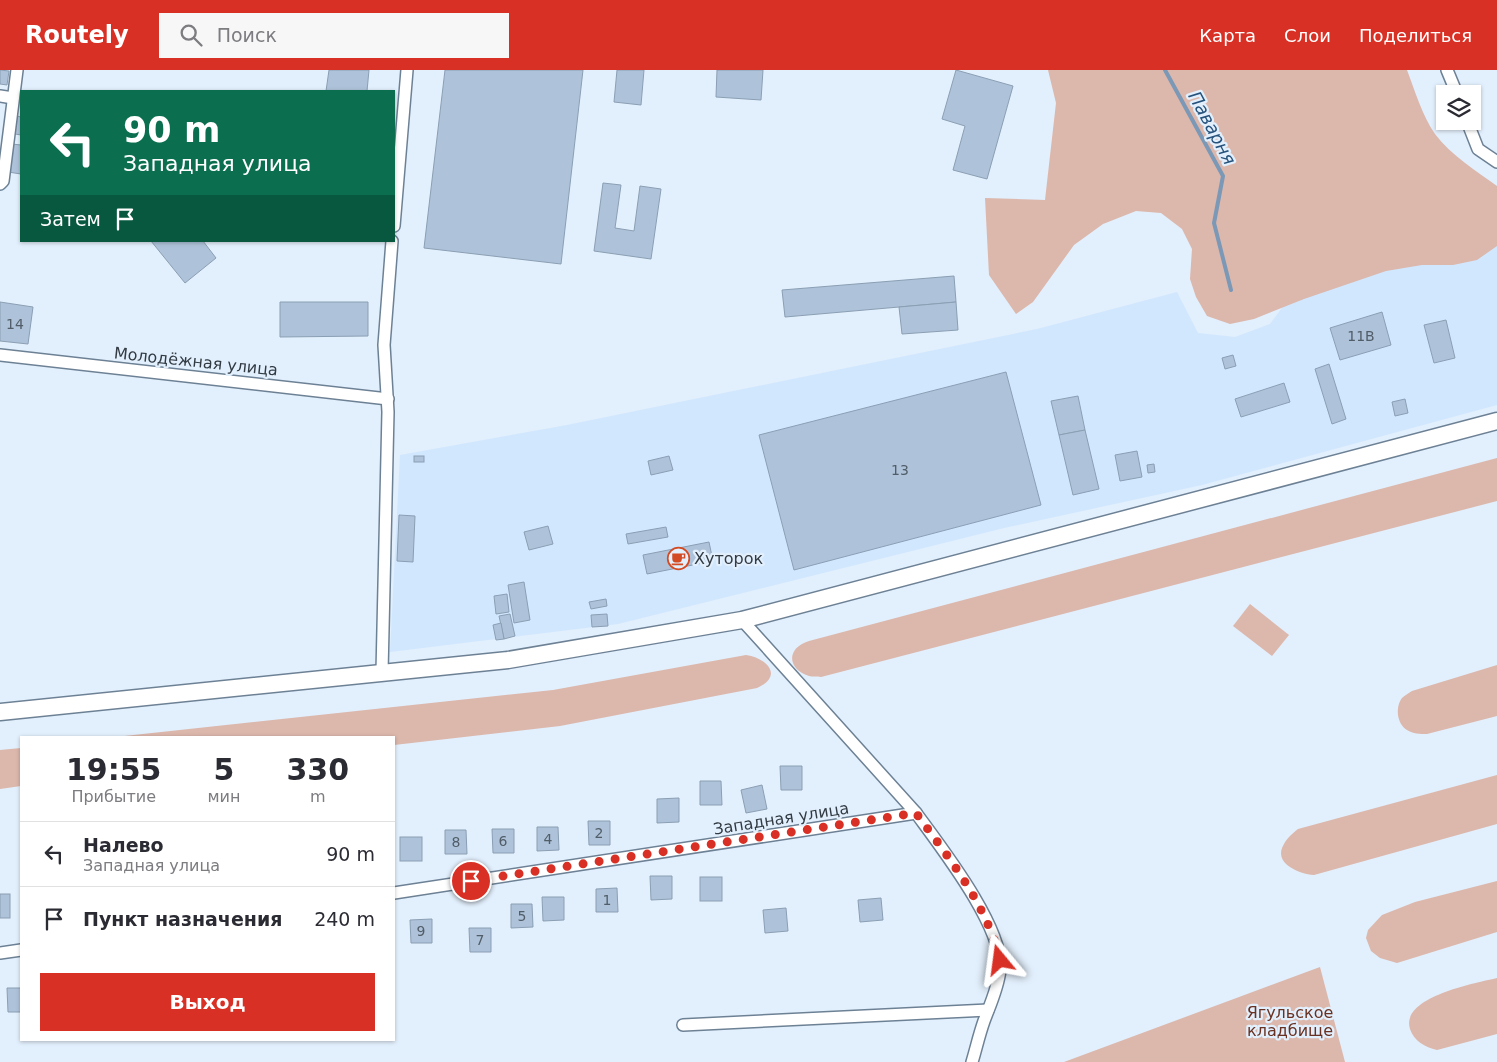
<!DOCTYPE html>
<html lang="ru">
<meta charset="utf-8">
<style>
:root{--surface:#fff;--page:#f7f7f7;--text:#2b2b33;--muted:#7c7c81;--line:#e1e1e2;--accent:#d93025}
body{margin:0;font-family:"DejaVu Sans",sans-serif;background:var(--page);color:var(--text);height:100vh;display:flex;flex-direction:column;font-size:19px;white-space:nowrap}
*{box-sizing:border-box;margin:0}
p{font-size:16px;color:var(--muted)}
.icon{flex:none;width:28px;height:28px;fill:none;stroke:currentColor;stroke-width:2;stroke-linecap:round;stroke-linejoin:round}
.map{position:relative;flex:1;overflow:hidden}
.side{position:absolute;left:20px;top:666px;width:375px;height:305px;display:flex;flex-direction:column;background:var(--surface);border-radius:0px;box-shadow:0 1px 4px #0004}
.side>*{flex:none}
.banner{position:absolute;left:20px;top:20px;width:375px;height:152px;border-radius:0px;box-shadow:0 1px 4px #0004;background:#0b6e4f;color:#fff;overflow:hidden}
.buttons{position:absolute;left:1436px;top:15px;display:grid;gap:10px}
.buttons a{display:grid;place-items:center;width:45px;height:45px;border-radius:0px;background:var(--surface);box-shadow:0 1px 4px #0004;font-size:25px}
.pin{position:absolute;display:grid;place-items:center;width:42px;height:42px;color:#fff;margin:-21px;border:2px solid #fff;border-radius:50%;box-shadow:0 1px 5px #0007}
.me{position:absolute;width:55px;margin:-28px;rotate:344deg;stroke-linejoin:round;filter:drop-shadow(0 0 4px #0008)}
.turn{display:flex;align-items:center;gap:18px;height:105px;padding:0 20px;font-size:22px}
.turn .icon{width:65px;height:65px;stroke-width:2.5}
.turn b{display:block;font-size:35px;line-height:42px}
.then{display:flex;align-items:center;height:48px;padding:0 20px;background:#0003;gap:10px;font-size:19px}
.eta{display:flex;justify-content:space-evenly;align-items:center;height:85px;text-align:center}
.eta b{font-size:30px;font-weight:800;line-height:35px}
.action{display:flex;gap:10px;margin-top:auto;padding:10px 20px}
.action a{flex:1;height:58px;border-radius:0px;background:var(--accent);color:#fff;font-size:20px;font-weight:800;line-height:58px;text-align:center}
ul{padding:0;list-style:none}
li{display:flex;align-items:center;gap:15px;height:65px;padding:0 20px;border-top:1px solid var(--line)}
li div{flex:1}
li b{display:block;font-size:19px}
li em{font-style:normal}
header{display:flex;align-items:center;gap:30px;box-sizing:border-box;height:70px;padding:0 25px;background:var(--accent);color:#fff}
header strong{font-size:24px}
nav{display:flex;gap:28px;margin-inline-start:auto;font-size:18px}
.search{width:350px;height:45px;background:var(--page);display:flex;align-items:center;gap:12px;box-sizing:border-box;padding:0 18px;border-radius:0px;color:var(--muted);font-size:19px}
.map>svg:first-child{display:block}
</style>
<header>
<strong>Routely</strong>
<div class="search"><svg class="icon" aria-label="search" viewBox="0 0 24 24"><circle cx="10" cy="10" r="6"/><path d="M15 15l6 6"/></svg>Поиск</div>
<nav><a>Карта</a><a>Слои</a><a>Поделиться</a></nav>
</header>
<div class="map">
<svg width="1497" height="992" viewBox="0 0 1497 992">
<rect width="100%" height="100%" fill="#e2effc"/>
<path fill="#d1e7fe" d="M1497,147V335L1202,415L1004,458L618,554L390,582L400,385L567,355L1037,259L1177,222L1198,263L1235,267L1270,254L1330,173Z"/>
<g fill="#dcb7ac">
<path d="M1048,0H1407C1415,21 1422,45 1435,64C1451,85 1476,101 1497,116V176L1477,190L1453,195H1422L1386,201L1304,229L1254,249L1230,254L1207,246L1196,227L1190,209L1192,179L1182,159L1161,143L1136,141L1103,154L1074,175L1033,232L1016,244L989,205L985,128L1045,130L1056,33Z"/>
<path d="M1497,388V431L821,607C817,606 812,607 809,606C787,599 786,578 809,571Z"/>
<path d="M1250,534L1289,565L1272,586L1233,556Z"/>
<path d="M746,585C767,588 784,606 757,618L560,656L394,675V668L115,667L553,620Z"/>
<path d="M1497,595V646L1427,664C1420,664 1413,664 1407,660C1397,654 1395,637 1402,628C1405,625 1409,623 1412,621Z"/>
<path d="M21,678V716L0,719V680Z"/>
<path d="M1497,705V754L1314,805C1299,804 1272,793 1284,774C1287,768 1293,763 1298,759Z"/>
<path d="M1497,811V862L1397,893L1380,888L1371,881L1366,868L1368,860L1382,845L1415,832Z"/>
<path d="M1320,897L1345,992H1064Z"/>
<path d="M1497,908V964L1437,980C1425,977 1414,971 1410,959C1400,927 1476,913 1497,908Z"/>
</g>
<g fill="none" stroke-linecap="round" stroke-linejoin="round">
<path stroke="#7b98b6" stroke-width="4" d="M1165,0L1223,106L1214,153L1231,220"/>
</g>
<g fill="#aec3d9" stroke="#8b9fb4">
<path d="M0,0L9,1L7,15L0,14Z"/>
<path d="M329,0H369L367,21H326Z"/>
<path d="M445,0H583L561,194L424,178Z"/>
<path d="M617,0H644L641,35L614,32Z"/>
<path d="M717,0H763L761,30L716,27Z"/>
<path d="M956,0L1013,16L987,109L953,100L965,56L942,49Z"/>
<path d="M17,46L21,47V65L15,64Z"/>
<path d="M12,74L21,75V104L8,102Z"/>
<path d="M603,113L621,115L615,158L634,161L640,116L661,119L651,189L594,181Z"/>
<path d="M151,171H203L216,188L185,213Z"/>
<path d="M954,206L956,232L785,247L782,220Z"/>
<path d="M0,232L33,237L28,274L0,271Z"/>
<path d="M280,232H368V266L280,267Z"/>
<path d="M956,232L958,260L902,264L899,237Z"/>
<path d="M1382,242L1391,275L1340,290L1330,258Z"/>
<path d="M1446,250L1455,288L1434,293L1424,255Z"/>
<path d="M1233,285L1236,296L1225,299L1222,288Z"/>
<path d="M1329,294L1346,349L1332,354L1315,299Z"/>
<path d="M1006,302L1041,435L794,500L759,365Z"/>
<path d="M1284,313L1290,332L1241,347L1235,329Z"/>
<path d="M1078,326L1085,360L1059,365L1051,331Z"/>
<path d="M1405,329L1408,343L1395,346L1392,332Z"/>
<path d="M1085,360L1099,419L1073,425L1059,365Z"/>
<path d="M1137,381L1142,407L1120,411L1115,385Z"/>
<rect x="414" y="386" width="10" height="6"/>
<path d="M669,386L673,400L651,405L648,391Z"/>
<path d="M1154,394L1155,402L1148,403L1147,395Z"/>
<path d="M399,445L415,446L413,492L397,491Z"/>
<path d="M548,456L553,474L529,480L524,462Z"/>
<path d="M666,457L668,467L628,474L626,464Z"/>
<path d="M709,472L713,491L647,504L643,485Z"/>
<path d="M524,512L530,550L514,553L508,515Z"/>
<path d="M507,524L509,542L496,544L494,526Z"/>
<path d="M606,529L607,536L591,539L589,532Z"/>
<path d="M510,544L515,566L504,569L499,546Z"/>
<path d="M607,544L608,556L592,557L591,545Z"/>
<path d="M501,553L504,569L496,570L493,555Z"/>
<path d="M780,696H802V720H781Z"/>
<path d="M700,711H721L722,735H700Z"/>
<path d="M762,715L767,739L746,743L741,720Z"/>
<path d="M679,728V752L657,753V729Z"/>
<path d="M588,751H610V775H589Z"/>
<path d="M537,757H558L559,780L537,781Z"/>
<path d="M492,759H514V783H493Z"/>
<path d="M445,760H466L467,784H445Z"/>
<rect x="400" y="767" width="22" height="24"/>
<path d="M650,806H672V829L651,830Z"/>
<rect x="700" y="807" width="22" height="24"/>
<path d="M617,818L618,842H596V819Z"/>
<rect x="0" y="824" width="10" height="24"/>
<path d="M542,827H564V850L543,851Z"/>
<path d="M881,828L883,850L860,852L858,830Z"/>
<path d="M511,834H532L533,857L511,858Z"/>
<path d="M786,838L788,861L765,863L763,840Z"/>
<path d="M432,849V873H411L410,850Z"/>
<path d="M469,858H491V882H470Z"/>
<path d="M7,918H21V942H8Z"/>
</g>
<g fill="none" stroke-linecap="round" stroke-linejoin="round">
<defs>
<g id="street">
<path d="M1447,0L1457,24"/>
<path d="M0,26L13,28"/>
<path d="M1467,51L1478,79L1497,92"/>
<path d="M0,114L3,111L17,0"/>
<path d="M394,156L407,0"/>
<path d="M0,285L388,329"/>
<path d="M382,602L388,342L384,275L392,171"/>
<path d="M916,743C940,776 1005,859 1000,900C998,918 990,935 984,951C979,965 976,979 972,992"/>
<path d="M394,823L916,743L742,550"/>
<path d="M0,883L21,880"/>
<path d="M683,955L988,940"/>
</g>
<path id="secondary" d="M0,642L508,590L742,550L1497,351"/>
</defs>
<use href="#street" stroke="#6d8195" stroke-width="14"/>
<use href="#secondary" stroke="#6d8195" stroke-width="19"/>
<use href="#street" stroke="#fff" stroke-width="11"/>
<use href="#secondary" stroke="#fff" stroke-width="16"/>
</g>
<g fill="none" stroke-linecap="round" stroke-linejoin="round">
<path stroke="#d93025" stroke-width="9" stroke-dasharray="0 16.2" d="M471,811L916,743C949,788 987,835 1000,890"/>
</g>
<defs>
<symbol id="cafe-ring" viewBox="-11 -11 22 22"><circle r="9.5" fill="#e2effc" stroke="#d44b23" stroke-width="1.5"/><path d="M-5.5-4.5H6V0H3Q3 3.5 0 3.5H-2.5Q-5.5 3.5-5.5 0ZM3-3.2v2h1.7v-2ZM-6 4.5H4V6H-6Z" fill="#d44b23"/></symbol>
</defs>
<g fill-rule="evenodd">
<use href="#cafe-ring" x="666" y="476" width="25" height="25"/>
</g>
<g text-anchor="middle" stroke-width="4.5" stroke-linejoin="round" paint-order="stroke">
<g font-size="14" fill="#515d68">
<text x="15" y="259">14</text>
<text x="1361" y="271">11В</text>
<text x="900" y="405">13</text>
<text x="599" y="768">2</text>
<text x="548" y="774">4</text>
<text x="503" y="776">6</text>
<text x="456" y="777">8</text>
<text x="607" y="835">1</text>
<text x="522" y="851">5</text>
<text x="421" y="866">9</text>
<text x="480" y="875">7</text>
</g>
<g font-size="16" fill="#323b43" stroke="#e2effc">
<text transform="translate(196 291) rotate(6)" y="6">Молодёжная улица</text>
<text transform="translate(781 748) rotate(-9)" y="6">Западная улица</text>
</g>
<g font-size="16" fill="#323b43" stroke="#e2effc" text-anchor="start">
<text x="694" y="494">Хуторок</text>
</g>
<g font-size="16" fill="#693121" stroke="#e2effc">
<text x="1290" y="948">Ягульское<tspan x="1290" dy="18">кладбище</tspan></text>
</g>
<g font-size="18" font-style="italic" fill="#26527b" stroke="#e2effc">
<text transform="translate(1212 58) rotate(62)" y="6">Паварня</text>
</g>
</g>
</svg>
<div class="buttons">
<a><svg class="icon" aria-label="layers" viewBox="0 0 24 24"><path d="M12 4l9 5-9 5-9-5zM3 14l9 5 9-5"/></svg></a>
</div>
<div class="pin" style="left:471px;top:811px;background:#d93025"><svg class="icon" aria-label="arrive" viewBox="0 0 24 24"><path d="M6 21V4h12l-3 4 3 4H6"/></svg></div>
<svg class="me" style="left:1000px;top:890px" viewBox="-20 -20 40 40"><path d="M0-17L14 15 0 8-14 15z" fill="#d93025" stroke="#fff" stroke-width="4"/></svg>
<div class="banner">
<div class="turn"><svg class="icon" aria-label="left" viewBox="0 0 24 24"><path d="M17 20v-9H6M10 6l-5 5 5 5"/></svg><div><b>90 m</b>Западная улица</div></div>
<div class="then">Затем<svg class="icon" aria-label="arrive" viewBox="0 0 24 24"><path d="M6 21V4h12l-3 4 3 4H6"/></svg></div>
</div>
<section class="side">
<div class="eta">
<div><b>19:55</b><p>Прибытие</p></div>
<div><b>5</b><p>мин</p></div>
<div><b>330</b><p>m</p></div>
</div>
<ul>
<li><svg class="icon" aria-label="left" viewBox="0 0 24 24"><path d="M17 20v-9H6M10 6l-5 5 5 5"/></svg><div><b>Налево</b><p>Западная улица</p></div><em>90 m</em></li>
<li><svg class="icon" aria-label="arrive" viewBox="0 0 24 24"><path d="M6 21V4h12l-3 4 3 4H6"/></svg><div><b>Пункт назначения</b></div><em>240 m</em></li>
</ul>
<div class="action"><a>Выход</a></div>
</section>
</div>
